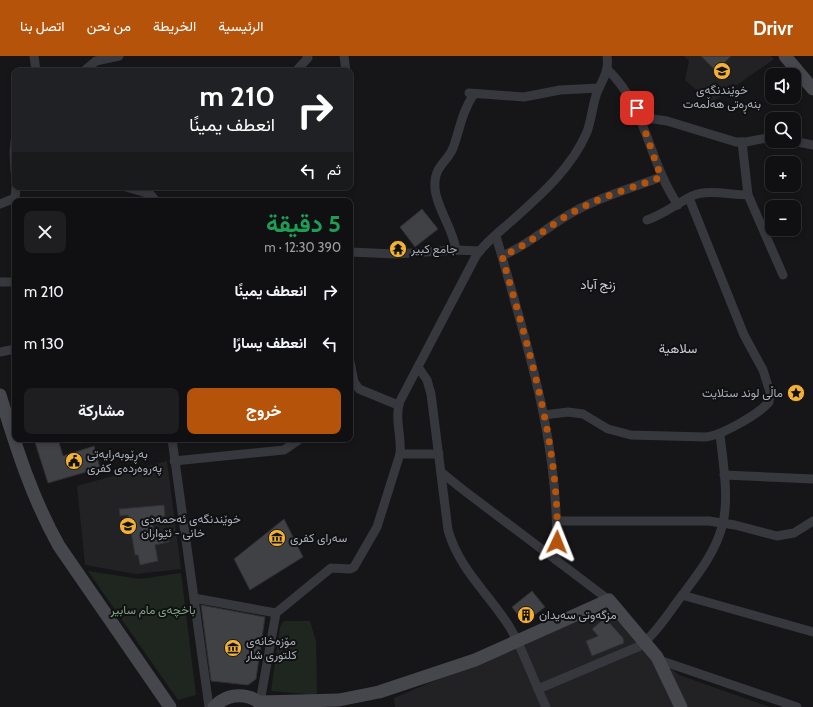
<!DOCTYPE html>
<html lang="ar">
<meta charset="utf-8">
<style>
:root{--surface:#101012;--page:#1e1e20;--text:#f1f3f6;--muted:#9c9d9f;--line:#303032;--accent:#b45309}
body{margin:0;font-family:Cabin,Vazirmatn,sans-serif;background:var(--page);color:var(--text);direction:rtl;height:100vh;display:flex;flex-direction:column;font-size:15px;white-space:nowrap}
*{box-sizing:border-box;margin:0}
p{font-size:13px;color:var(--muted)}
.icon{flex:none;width:22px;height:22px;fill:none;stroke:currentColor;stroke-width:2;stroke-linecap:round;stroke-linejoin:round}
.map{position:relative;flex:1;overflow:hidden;direction:ltr}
.panel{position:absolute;left:12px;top:142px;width:341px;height:244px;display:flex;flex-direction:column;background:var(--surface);border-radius:8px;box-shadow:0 2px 6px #0003,0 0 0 1px var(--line);direction:rtl}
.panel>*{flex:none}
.hud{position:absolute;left:12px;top:12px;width:341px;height:122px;border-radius:8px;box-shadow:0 2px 6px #0003,0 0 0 1px var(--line);direction:rtl;background:#202124;color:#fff;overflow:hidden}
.buttons{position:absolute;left:765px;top:12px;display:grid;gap:8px}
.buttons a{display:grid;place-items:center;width:36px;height:36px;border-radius:8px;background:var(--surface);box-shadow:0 2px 6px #0003,0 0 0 1px var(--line);font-size:20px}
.pin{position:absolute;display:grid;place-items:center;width:34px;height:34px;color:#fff;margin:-17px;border-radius:8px;box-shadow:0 2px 6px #0006}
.me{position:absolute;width:44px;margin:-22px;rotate:2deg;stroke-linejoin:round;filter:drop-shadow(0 0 3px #0008)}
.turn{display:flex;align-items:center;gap:14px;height:84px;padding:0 12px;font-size:18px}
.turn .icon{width:52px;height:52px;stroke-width:2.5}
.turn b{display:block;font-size:28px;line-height:34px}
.then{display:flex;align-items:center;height:38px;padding:0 12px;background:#0003;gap:8px;font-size:15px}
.round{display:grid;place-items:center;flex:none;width:42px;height:42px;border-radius:8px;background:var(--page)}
.summary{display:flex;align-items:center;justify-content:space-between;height:68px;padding:0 12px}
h1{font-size:24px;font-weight:700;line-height:30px;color:#1e9e55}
.primary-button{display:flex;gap:8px;margin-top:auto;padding:8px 12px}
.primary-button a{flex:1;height:46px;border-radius:8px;background:var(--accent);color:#fff;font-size:16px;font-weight:700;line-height:46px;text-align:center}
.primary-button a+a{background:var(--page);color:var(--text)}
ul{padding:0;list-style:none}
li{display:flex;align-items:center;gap:12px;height:52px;padding:0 12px}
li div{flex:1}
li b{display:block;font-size:15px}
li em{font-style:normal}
header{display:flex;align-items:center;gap:24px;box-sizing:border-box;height:56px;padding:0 20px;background:var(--accent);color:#fff}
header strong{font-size:19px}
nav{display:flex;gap:22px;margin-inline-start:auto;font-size:14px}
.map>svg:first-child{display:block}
</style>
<header>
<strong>Drivr</strong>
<nav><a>الرئيسية</a><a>الخريطة</a><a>من نحن</a><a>اتصل بنا</a></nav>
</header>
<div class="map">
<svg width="813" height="651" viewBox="0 0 813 651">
<rect width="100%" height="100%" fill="#161618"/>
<g fill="#222225">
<path d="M684,0H771L774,3L711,47L685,24L689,5Z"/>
<path d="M167,405L181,513L136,518L85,509L77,430Z"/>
<path d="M607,551L637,584L679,619L770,651H395L394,642Z"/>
</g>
<g fill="#1e261f">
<path d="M88,515L140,523L181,517L196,639L178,644Z"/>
<path d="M284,565H310L316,585L317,639L271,635L280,571Z"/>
</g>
<g fill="#404145" stroke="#303034">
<path d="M701,0H731L716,15Z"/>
<path d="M422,153L438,173L415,191L400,171Z"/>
<path d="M34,383H58L63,400L94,390L100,412L48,427Z"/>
<path d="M164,449L165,460L152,462L154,479L168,477L169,486L155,489L158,505L140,509L138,499H135L128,459L120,460L119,453Z"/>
<path d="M284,463L303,501L250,534L234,503Z"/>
<path d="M532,535L545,551L524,567L512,551Z"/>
<path d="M201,549L265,561L256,623L248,629L211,625Z"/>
<path d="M605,562L623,582L624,587L592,600L586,585L598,580L592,573Z"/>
</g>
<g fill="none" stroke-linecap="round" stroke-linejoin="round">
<g stroke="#37383d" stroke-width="9">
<path d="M34,0L36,15"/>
<path d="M344,0L346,15"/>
<path d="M607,13C647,51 648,105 678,149"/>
<path d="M84,15L96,5L119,0"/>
<path d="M296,15L308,2L307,0"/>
<path d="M469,37L524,41L560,34L599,32"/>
<path d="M640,61L667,65L736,86H746L772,81"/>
<path d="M15,85L14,96L15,116"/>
<path d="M793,85L813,89"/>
<path d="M742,86L748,139L783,219"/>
<path d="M126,131L150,138L156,145"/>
<path d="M0,148L15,142L16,131"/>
<path d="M647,164C664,158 676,148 692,140C707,133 731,139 748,139"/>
<path d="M496,180C526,285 562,393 556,504"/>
<path d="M456,194C453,172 437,153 435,133C433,110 447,107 453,92C460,73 462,55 474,38"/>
<path d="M350,196L396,198L456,194L480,195"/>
<path d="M502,200C529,189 549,169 575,155C602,140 632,132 661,121"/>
<path d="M0,226H15"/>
<path d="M0,296L15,293"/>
<path d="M350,306L354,326L359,333L398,349"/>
<path d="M418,311L427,324L431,338L448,474C459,513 488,537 509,570C524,595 533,624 546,651"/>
<path d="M544,359L568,356L583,358L608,373L631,379L705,381C721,380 759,358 769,346L770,336L763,314L744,279L689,142"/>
<path d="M172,383L209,651"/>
<path d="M400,398H439"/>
<path d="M174,405L284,394L300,383"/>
<path d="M441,416L462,433L609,544"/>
<path d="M724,419L813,423"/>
<path d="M558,465H709L735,469L777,480L794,477L813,465"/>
<path d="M682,539L813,576"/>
<path d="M194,542L276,557"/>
<path d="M659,604L797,651"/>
<path d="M538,633L640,590C655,578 666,561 677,546C695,522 716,497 723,467C729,441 723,405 720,379"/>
<path d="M260,646L276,557L331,512L350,513L354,511L377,471L400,398C402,381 394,361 400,345L476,200C486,185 502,174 515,162C543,137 572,111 587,76C591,65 592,54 595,43C599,27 610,18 607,0"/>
</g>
<g stroke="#45474d" stroke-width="13">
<path d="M785,0L813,33"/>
<path d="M0,339C16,391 32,442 59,490L170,651"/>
<path d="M260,646L339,644L379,636L475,604L609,544L657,601L681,651"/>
<path d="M214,651C228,636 251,636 264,651"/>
</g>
</g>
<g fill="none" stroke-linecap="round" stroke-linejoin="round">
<path stroke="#b45309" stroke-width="7" stroke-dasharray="0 12.6" d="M557,486C560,390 528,292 502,200C529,189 549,169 575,155C602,140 633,132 661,121L637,52"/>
</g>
<defs>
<symbol id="school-disc" viewBox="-11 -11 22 22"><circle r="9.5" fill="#f2b134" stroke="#111113"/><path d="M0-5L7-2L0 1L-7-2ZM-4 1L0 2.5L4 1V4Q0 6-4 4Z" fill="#111"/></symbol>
<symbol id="temple-disc" viewBox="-11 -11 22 22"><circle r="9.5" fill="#f2b134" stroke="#111113"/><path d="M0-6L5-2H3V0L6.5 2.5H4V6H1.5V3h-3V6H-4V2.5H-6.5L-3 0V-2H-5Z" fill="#111"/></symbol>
<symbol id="sight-disc" viewBox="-11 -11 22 22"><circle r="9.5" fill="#f2b134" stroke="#111113"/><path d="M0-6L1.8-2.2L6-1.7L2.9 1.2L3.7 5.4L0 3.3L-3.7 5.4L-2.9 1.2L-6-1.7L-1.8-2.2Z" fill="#111"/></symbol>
<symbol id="civic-disc" viewBox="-11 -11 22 22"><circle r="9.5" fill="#f2b134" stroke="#111113"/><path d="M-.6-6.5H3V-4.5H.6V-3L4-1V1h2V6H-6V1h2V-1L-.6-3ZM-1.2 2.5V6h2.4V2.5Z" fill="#111"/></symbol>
<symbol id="museum-disc" viewBox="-11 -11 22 22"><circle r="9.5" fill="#f2b134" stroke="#111113"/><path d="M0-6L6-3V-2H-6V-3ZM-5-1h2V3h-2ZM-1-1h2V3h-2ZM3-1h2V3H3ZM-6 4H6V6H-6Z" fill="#111"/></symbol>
<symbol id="building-disc" viewBox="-11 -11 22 22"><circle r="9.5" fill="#f2b134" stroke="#111113"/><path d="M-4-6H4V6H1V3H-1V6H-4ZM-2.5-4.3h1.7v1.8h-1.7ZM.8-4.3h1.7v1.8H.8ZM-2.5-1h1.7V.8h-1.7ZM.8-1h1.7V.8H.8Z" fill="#111"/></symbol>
</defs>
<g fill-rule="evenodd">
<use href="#school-disc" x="712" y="5" width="20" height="20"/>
<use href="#temple-disc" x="388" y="183" width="20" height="20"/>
<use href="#sight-disc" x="786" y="327" width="20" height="20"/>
<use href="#civic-disc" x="64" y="395" width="20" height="20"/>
<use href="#school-disc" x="118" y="460" width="20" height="20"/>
<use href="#museum-disc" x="267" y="472" width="20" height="20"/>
<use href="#building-disc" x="516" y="549" width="20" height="20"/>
<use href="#museum-disc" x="223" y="582" width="20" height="20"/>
</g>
<g text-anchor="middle" stroke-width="4" stroke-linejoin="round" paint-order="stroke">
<g font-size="12" fill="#a8adb8" stroke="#111113" text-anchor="start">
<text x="722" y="38" text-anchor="middle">خوێندنگەی<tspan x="722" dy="14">بنەڕەتی هەڵمەت</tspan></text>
<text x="411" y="197">جامع كبير</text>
<text x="783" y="341" text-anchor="end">ماڵی لوند ستلایت</text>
<text x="87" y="402">بەڕێوبەرایەتی<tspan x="87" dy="14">پەروەردەی کفری</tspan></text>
<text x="141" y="467">خوێندنگەی ئەحمەدی<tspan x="141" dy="14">خانی - ئێواران</tspan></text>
<text x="290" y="486">سەرای کفری</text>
<text x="539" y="563">مزگەوتی سەیدان</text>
<text x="246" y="589">مۆزەخانەی<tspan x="246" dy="14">کلتوری شار</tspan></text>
</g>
<g font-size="12" fill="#7fa381" stroke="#111113">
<text x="153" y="558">باخچەی مام سابیر</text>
</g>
<g font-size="13" fill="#c9ccd4" stroke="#111113">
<text x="598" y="233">زنج آباد</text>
<text x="678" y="297">سلاهية</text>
</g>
</g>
</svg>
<div class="buttons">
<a><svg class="icon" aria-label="sound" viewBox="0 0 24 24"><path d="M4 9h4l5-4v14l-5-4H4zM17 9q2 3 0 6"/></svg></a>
<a><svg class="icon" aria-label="search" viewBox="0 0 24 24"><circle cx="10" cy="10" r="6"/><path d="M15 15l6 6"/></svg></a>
<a>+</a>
<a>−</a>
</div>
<div class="pin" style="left:637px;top:52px;background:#d93025"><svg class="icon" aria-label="arrive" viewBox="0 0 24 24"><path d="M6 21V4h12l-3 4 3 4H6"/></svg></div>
<svg class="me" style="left:557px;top:486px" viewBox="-20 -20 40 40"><path d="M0-17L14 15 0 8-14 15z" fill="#b45309" stroke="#fff" stroke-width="4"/></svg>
<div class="hud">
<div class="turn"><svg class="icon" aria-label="right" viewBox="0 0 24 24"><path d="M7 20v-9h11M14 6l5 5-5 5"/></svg><div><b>210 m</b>انعطف يمينًا</div></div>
<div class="then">ثم<svg class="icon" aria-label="left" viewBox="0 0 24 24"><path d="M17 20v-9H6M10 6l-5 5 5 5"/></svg></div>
</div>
<section class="panel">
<div class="summary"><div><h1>5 دقيقة</h1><p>390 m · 12:30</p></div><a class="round"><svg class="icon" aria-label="close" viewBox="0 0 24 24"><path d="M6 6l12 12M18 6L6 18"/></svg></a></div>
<ul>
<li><svg class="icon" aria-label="right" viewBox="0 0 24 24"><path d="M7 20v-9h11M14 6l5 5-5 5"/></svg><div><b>انعطف يمينًا</b></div><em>210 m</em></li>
<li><svg class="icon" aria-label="left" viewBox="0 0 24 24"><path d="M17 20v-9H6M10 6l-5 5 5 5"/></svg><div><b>انعطف يسارًا</b></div><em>130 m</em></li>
</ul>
<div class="primary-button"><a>خروج</a><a>مشاركة</a></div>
</section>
</div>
